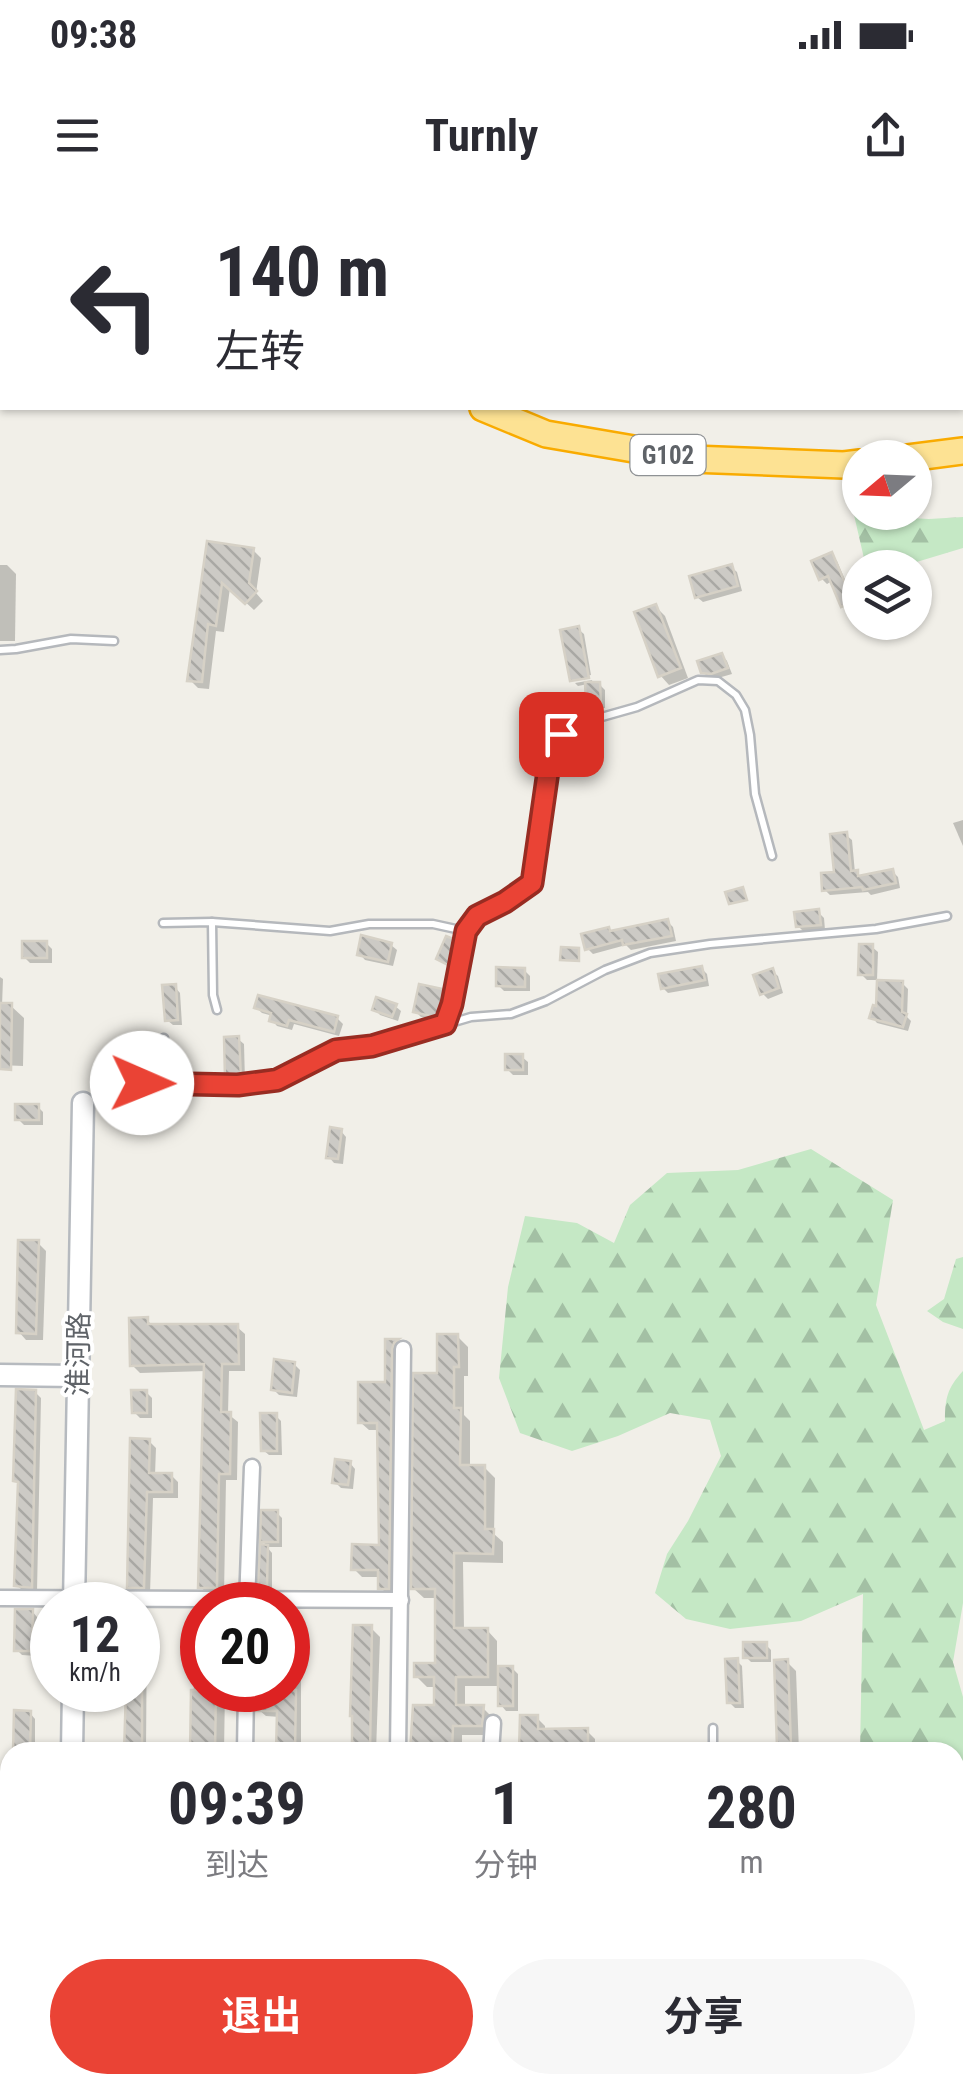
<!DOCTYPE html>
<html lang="zh">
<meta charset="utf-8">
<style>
:root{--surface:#fff;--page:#f7f7f7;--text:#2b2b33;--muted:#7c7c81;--accent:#ea4335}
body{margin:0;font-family:"Roboto Condensed","Noto Sans SC",sans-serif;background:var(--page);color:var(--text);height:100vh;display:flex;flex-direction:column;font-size:38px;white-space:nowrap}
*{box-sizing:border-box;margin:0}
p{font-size:32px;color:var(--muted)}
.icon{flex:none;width:55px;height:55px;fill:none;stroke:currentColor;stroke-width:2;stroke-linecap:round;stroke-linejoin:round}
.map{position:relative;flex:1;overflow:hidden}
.drawer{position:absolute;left:0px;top:1542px;width:965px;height:352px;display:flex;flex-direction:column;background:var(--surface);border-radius:30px 30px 0 0;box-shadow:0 2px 8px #0004}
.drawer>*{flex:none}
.hud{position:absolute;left:0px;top:0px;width:965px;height:210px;box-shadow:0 2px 8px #0004;background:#fff;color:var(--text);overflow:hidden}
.needle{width:65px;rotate:251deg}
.controls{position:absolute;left:842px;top:240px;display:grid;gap:20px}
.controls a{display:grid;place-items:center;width:90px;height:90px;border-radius:50%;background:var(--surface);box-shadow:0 2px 8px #0004;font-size:50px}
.speed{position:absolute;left:30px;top:1382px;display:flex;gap:20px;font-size:50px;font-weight:700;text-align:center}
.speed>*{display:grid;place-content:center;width:130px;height:130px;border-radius:50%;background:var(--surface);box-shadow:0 2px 8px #0004;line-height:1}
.speed small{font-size:25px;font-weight:400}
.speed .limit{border:15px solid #d22;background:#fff;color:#111}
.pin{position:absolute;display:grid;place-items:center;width:85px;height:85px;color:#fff;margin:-42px;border-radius:20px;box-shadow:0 5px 15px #0006}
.me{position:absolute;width:110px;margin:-55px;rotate:91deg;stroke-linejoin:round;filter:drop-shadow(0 0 8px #0008)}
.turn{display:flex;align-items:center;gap:35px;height:210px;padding:0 50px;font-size:45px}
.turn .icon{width:130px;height:130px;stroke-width:2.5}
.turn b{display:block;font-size:70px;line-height:85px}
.eta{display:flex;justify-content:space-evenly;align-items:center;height:170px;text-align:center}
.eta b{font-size:60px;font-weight:700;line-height:70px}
.primary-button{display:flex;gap:20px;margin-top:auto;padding:20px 50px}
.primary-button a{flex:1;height:115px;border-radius:60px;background:var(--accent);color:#fff;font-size:40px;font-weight:700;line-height:115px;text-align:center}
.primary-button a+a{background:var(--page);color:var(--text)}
.status{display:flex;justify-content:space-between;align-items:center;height:70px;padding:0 50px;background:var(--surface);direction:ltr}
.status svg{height:28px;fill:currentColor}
header{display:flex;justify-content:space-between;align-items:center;height:130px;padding:0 50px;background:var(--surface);font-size:45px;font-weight:700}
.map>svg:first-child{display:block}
</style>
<div class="status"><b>09:38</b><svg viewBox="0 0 49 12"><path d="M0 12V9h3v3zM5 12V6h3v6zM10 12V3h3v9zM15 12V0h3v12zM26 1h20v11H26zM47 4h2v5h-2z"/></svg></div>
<header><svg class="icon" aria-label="menu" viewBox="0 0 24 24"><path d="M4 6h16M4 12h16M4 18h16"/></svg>Turnly<svg class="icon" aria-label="share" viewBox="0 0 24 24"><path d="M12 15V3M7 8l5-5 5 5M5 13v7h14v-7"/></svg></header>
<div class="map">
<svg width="963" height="1894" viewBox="0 0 963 1894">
<defs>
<pattern id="forest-firs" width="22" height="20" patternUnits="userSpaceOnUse" patternTransform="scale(2.5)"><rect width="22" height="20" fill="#c5e8c5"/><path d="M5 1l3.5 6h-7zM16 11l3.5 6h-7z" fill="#a3c0a4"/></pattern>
<pattern id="building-back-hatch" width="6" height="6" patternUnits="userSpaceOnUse" patternTransform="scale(2.5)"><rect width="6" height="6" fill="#cccac5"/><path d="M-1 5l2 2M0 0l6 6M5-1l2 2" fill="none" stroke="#a9a8a4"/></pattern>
</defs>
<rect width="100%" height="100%" fill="#f1efe8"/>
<g fill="url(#forest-firs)">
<path d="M196,0H963V198L962,2H199Z"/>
<path d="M854,315L929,319L963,317V348L900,367H866Z"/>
<path d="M811,949L893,1000L876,1105L924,1230L945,1221C945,1199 947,1188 963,1171V1403L953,1462L963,1497V1618L955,1627V1552H860L863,1394L801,1421L730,1429L686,1419L655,1393L667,1354L688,1321L721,1256L710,1220L670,1213L618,1236L572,1251L520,1233L499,1178L508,1087L525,1016L577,1023L614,1043L630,1005L667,973L738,970Z"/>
<path d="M963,1057V1129L943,1122L927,1111L944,1099L956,1059Z"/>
</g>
<g fill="#0003">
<path d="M209,344L253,350L261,358L256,393L263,401L254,410L230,388L224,432L216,431L209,489L198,488L190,480Z"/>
<path d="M831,355L837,361L857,408L848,412L843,406L832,381L827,384L821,378Z"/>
<path d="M0,365H7L16,374L15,441H0Z"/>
<path d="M731,367L737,372L742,391L703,402L697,397Z"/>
<path d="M656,407L665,416L688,478L669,485L660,475Z"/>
<path d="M578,429L584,434L591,475L573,478V481L572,480Z"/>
<path d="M722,455L727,461L732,474L718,478H709L703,472Z"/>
<path d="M592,480L593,484H599L605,490V508L594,509L588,503V484L578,486L575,483Z"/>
<path d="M963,620V646L953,623Z"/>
<path d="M846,635L852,640L855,673L862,678L892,671L898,677L900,688L871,695L868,692L830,695L824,689L836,674Z"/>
<path d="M818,712L824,718L825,730L804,732L798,726Z"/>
<path d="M668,722L673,727L676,741L631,750L626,745L593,754L587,748L612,733Z"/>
<path d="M455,742L461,748L453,768L438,759Z"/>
<path d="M46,743L52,749V763H30L24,757Z"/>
<path d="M391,745L397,750L393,766L365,760L360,754Z"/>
<path d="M872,747L878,752L877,780H867L861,774Z"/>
<path d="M701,768L707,774L709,786L668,793L663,788Z"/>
<path d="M524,770L530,776V791H504L498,785Z"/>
<path d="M772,771L778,776L783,793L768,799L762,793Z"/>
<path d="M0,777L3,779L2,806H11L24,818L23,866L0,865Z"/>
<path d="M902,783L908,789L907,817L911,821L908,831L877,823L872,817Z"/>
<path d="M175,787L180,793L182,825H173L167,820Z"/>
<path d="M446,793L452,798L445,822L421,817L415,811Z"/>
<path d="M395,806L401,811L398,821L380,815L375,809Z"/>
<path d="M257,808L337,818L343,824L339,836L294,824L292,830L277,826L272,820L273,816L262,813Z"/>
<path d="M238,839L244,844L245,882H233L227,877Z"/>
<path d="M522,857L528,862V875H513L507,869Z"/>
<path d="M38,907L43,912V925H24L18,919Z"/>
<path d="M341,931L346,937L343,964L334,963L329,957Z"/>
<path d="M38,1043L46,1051L43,1140H26L19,1132Z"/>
<path d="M147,1120L154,1127H237L245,1134V1171H229L228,1214L238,1222L237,1280H226L224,1395H208L201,1387L206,1171L140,1173L132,1165Z"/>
<path d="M457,1136L468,1147V1176H464V1215L470,1221V1267H484L495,1278L494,1334L503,1342V1363L463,1362L464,1430H487L497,1441V1468H512L518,1474V1511H506L501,1505L500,1486H465V1508H483L493,1518L492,1535H462V1552H413L415,1508H436L437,1487H427L416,1476L437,1466V1398H424L413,1388L440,1176Z"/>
<path d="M387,1141H398L405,1148L397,1397L389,1396L381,1388V1377H362L354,1369L381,1347L380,1230H369L360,1222L387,1185Z"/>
<path d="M294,1164L300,1170L297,1197L279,1195L273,1189Z"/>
<path d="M35,1192L41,1198L37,1392H24L18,1386L20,1284L16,1280Z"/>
<path d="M146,1192L152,1198V1218H140L134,1212Z"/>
<path d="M276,1216L281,1221L282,1255H269L263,1250Z"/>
<path d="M149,1241L156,1248L155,1275H171L178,1282V1298H153L150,1394H136L129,1387Z"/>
<path d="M350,1263L355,1269L353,1289L341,1288L335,1282Z"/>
<path d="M276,1312L282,1318V1347H268L262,1341Z"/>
<path d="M267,1347L272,1353V1390H266L261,1384Z"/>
<path d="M32,1411L37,1417V1456L22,1455L17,1450Z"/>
<path d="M138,1412H142L147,1417L146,1552H126L128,1490H138Z"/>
<path d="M288,1413H294L301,1419V1552H279L280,1517L266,1516L259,1510L258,1490H288Z"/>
<path d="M201,1415L202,1490H225L224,1552H193L194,1471H201Z"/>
<path d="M371,1428L380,1437L376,1552H355V1517Z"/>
<path d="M766,1445L771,1450V1462H751L746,1457Z"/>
<path d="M737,1461L742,1466L744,1508H735L729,1502Z"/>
<path d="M787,1462L796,1471L799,1552H786L780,1547Z"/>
<path d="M16,1513H30L35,1519V1552H15Z"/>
<path d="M522,1518H537L545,1526V1532L587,1531L595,1539V1552H522Z"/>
<path d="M4,1638H10V1773L0,1772V1732H3Z"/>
<path d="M512,1887L533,1888L539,1894H512Z"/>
</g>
<g fill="url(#building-back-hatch)" stroke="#d6d1c6" stroke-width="2.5">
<path d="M207,341L254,348L249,383L257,391L245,404L222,383L216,426L208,424L202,482L187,481Z"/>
<path d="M832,352L853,402L841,407L828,376L819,380L811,361Z"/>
<path d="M732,364L738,386L695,398L689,376Z"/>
<path d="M656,404L681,468L658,477L634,412Z"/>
<path d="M579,426L589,478L570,481L560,430Z"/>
<path d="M722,453L728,468L711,474L701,473L697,461Z"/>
<path d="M585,482H600L601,504H586Z"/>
<path d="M847,632L851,671L858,670V676L893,669L896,683L863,690L862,687L822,691L821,673L834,672L830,634Z"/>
<path d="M743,687L747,700L729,704L725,692Z"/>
<path d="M819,709L821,725L796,727L794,712Z"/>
<path d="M668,719L672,736L623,745L622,740L585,750L581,734L609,727L610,731Z"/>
<path d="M361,735L392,743L388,762L357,755Z"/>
<path d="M446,736L456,740L448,765L436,759Z"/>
<rect x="22" y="741" width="25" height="17"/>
<path d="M859,744H873V775H858Z"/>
<path d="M561,747L579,748V761L560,760Z"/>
<path d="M702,766L705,780L661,789L658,774Z"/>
<path d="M496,767L525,768V787L496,786Z"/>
<path d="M773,768L779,788L760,795L753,775Z"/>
<path d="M877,780L903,781L902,812L907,814L903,827L869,818L873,805L876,806Z"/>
<path d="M176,784L178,820L165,821L162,785Z"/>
<path d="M419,784L447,790L439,818L413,812Z"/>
<path d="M258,795L338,816L334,832L289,820L287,826L269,821L271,813L254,808Z"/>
<path d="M376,797L397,804L392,817L372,810Z"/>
<path d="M0,803H12L11,870L0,869Z"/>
<path d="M239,836L241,878H225L224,837Z"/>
<rect x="505" y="854" width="18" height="16"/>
<rect x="15" y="904" width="24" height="16"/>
<path d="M330,927L342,929L338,959L326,958Z"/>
<path d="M18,1040H39L36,1134L16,1133Z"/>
<path d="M148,1117V1124H238L239,1164H222L221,1212H231L230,1274H219L217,1388H198L204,1164L130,1166L129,1118Z"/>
<path d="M437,1134H458L459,1167H454V1208H461L460,1265H485V1329H494L493,1354L454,1353V1428H488V1477H456V1505H484L482,1526H453L452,1552H410L413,1505H434V1477H414V1463H435V1389H411L413,1173H437Z"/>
<path d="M385,1139H399L394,1143L392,1149L389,1389H378V1370H351L352,1344L379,1345L377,1223H358V1182H385Z"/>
<path d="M274,1159L295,1162L292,1193L271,1190Z"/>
<path d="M16,1189L36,1190L32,1388L14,1386L18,1282L13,1281Z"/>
<path d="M131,1190H147V1213H132Z"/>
<path d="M260,1213H277V1251H261Z"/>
<path d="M130,1238L150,1239L149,1273H172V1292H147L144,1388H127Z"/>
<path d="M335,1259L351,1261L348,1285L332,1283Z"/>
<path d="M261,1310H278V1342H260Z"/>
<path d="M260,1344L268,1345L267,1385H258Z"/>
<path d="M15,1409H33L32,1451H14Z"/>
<path d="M353,1425H372L370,1552H352V1516H350Z"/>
<rect x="743" y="1442" width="24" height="16"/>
<path d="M738,1458L740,1503H727L725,1459Z"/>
<path d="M788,1459L791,1547L777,1548L774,1460Z"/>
<rect x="498" y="1466" width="15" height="40"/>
<path d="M126,1490H142V1552H124Z"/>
<path d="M191,1490H216L215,1552H190Z"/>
<path d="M257,1490H296L295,1552H276L277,1511H256Z"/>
<path d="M14,1510L31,1511L30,1552H13Z"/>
<path d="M520,1515H538V1529L588,1528V1546L538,1547V1551H519Z"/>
</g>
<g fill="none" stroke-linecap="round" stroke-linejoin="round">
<defs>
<g id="lane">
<path d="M0,450L16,449L71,439L114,441"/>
<path d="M212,722L213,795L217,810"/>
<path d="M163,723L212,722L330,731L369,724H433L465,731"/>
<path d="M445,823L452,803L465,731L477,716L505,703L532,683L549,564L561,534L570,526L637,507L698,480L718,481L736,495L745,510L750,535L755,594L772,656"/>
<path d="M142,883V872L164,838"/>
<path d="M124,920L127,893L142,883L239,885L277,880L336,850L372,846L471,817L511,814L546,801L605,770L650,753L710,744L876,729L947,716"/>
<path d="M713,1552V1528"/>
</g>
<g id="street">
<path d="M0,1398L401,1400"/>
<path d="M247,1404L252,1267"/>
<path d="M245,1552L246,1490"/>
<path d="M398,1552L403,1149"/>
<path d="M491,1552L493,1523"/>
<path d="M395,1894V1885"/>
<path d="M474,1894V1885"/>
<path d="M707,1894V1885"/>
</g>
<g id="secondary">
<path d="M0,1175L77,1176"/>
<path d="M74,1405L83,903"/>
<path d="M72,1552L73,1490"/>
<path d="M67,1894V1885"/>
<path d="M588,1894V1885"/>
</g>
<g id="primary">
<path d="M0,1828L10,1829"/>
<path d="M955,1838H963"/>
<path d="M0,1851H10"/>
<path d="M955,1865H963"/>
</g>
<g id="highway">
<path d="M124,0L127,2"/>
<path d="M483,208L546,234L692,259L844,265L860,263"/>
<path d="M908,258L963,251"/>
</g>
</defs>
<use href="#lane" stroke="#b5b8bc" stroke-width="11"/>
<use href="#street" stroke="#b5b8bc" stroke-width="19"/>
<use href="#secondary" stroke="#b6babf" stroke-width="25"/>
<use href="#primary" stroke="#f2c960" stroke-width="28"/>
<use href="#highway" stroke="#f9ab00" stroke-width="30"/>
<use href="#lane" stroke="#fff" stroke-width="6"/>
<use href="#street" stroke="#fff" stroke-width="14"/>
<use href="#secondary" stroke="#fff" stroke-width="20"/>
<use href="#primary" stroke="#fff2af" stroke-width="22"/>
<use href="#highway" stroke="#fde293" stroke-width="25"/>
</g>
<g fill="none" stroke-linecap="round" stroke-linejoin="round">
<defs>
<path id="route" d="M142,883L238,885L277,880L336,850L372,846L445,824L452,804L466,731L477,716L505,702L532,683L549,564L561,534"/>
</defs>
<use href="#route" stroke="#982c22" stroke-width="25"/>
<use href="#route" stroke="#ea4335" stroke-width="18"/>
</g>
<g text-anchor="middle" stroke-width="8" stroke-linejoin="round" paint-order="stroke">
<rect fill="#fff" stroke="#8f9295" stroke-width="2.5" x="630.5" y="235" width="75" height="40" rx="8"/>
<g font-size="25" font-weight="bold" fill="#5f6368">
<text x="668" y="264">G102</text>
</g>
<g font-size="28" fill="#5f6368" stroke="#fff">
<text transform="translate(78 1154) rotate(-89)" y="10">淮河路</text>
</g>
</g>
</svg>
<div class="controls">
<a><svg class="needle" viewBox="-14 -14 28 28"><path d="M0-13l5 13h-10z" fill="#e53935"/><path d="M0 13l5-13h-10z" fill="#7c7c81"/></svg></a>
<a><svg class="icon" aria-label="layers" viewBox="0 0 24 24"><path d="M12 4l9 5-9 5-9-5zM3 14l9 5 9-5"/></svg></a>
</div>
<div class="speed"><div>12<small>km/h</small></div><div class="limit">20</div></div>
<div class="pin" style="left:561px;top:534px;background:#d93025"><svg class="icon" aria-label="arrive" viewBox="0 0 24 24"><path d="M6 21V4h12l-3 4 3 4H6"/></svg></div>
<svg class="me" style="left:142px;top:883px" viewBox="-20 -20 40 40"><circle r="19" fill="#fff"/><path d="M0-13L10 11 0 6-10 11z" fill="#ea4335"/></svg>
<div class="hud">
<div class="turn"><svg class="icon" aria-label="left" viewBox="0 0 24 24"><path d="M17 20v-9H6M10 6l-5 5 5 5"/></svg><div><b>140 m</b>左转</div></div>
</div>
<section class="drawer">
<div class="eta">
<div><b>09:39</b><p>到达</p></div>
<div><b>1</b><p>分钟</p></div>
<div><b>280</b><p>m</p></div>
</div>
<div class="primary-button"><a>退出</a><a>分享</a></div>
</section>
</div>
